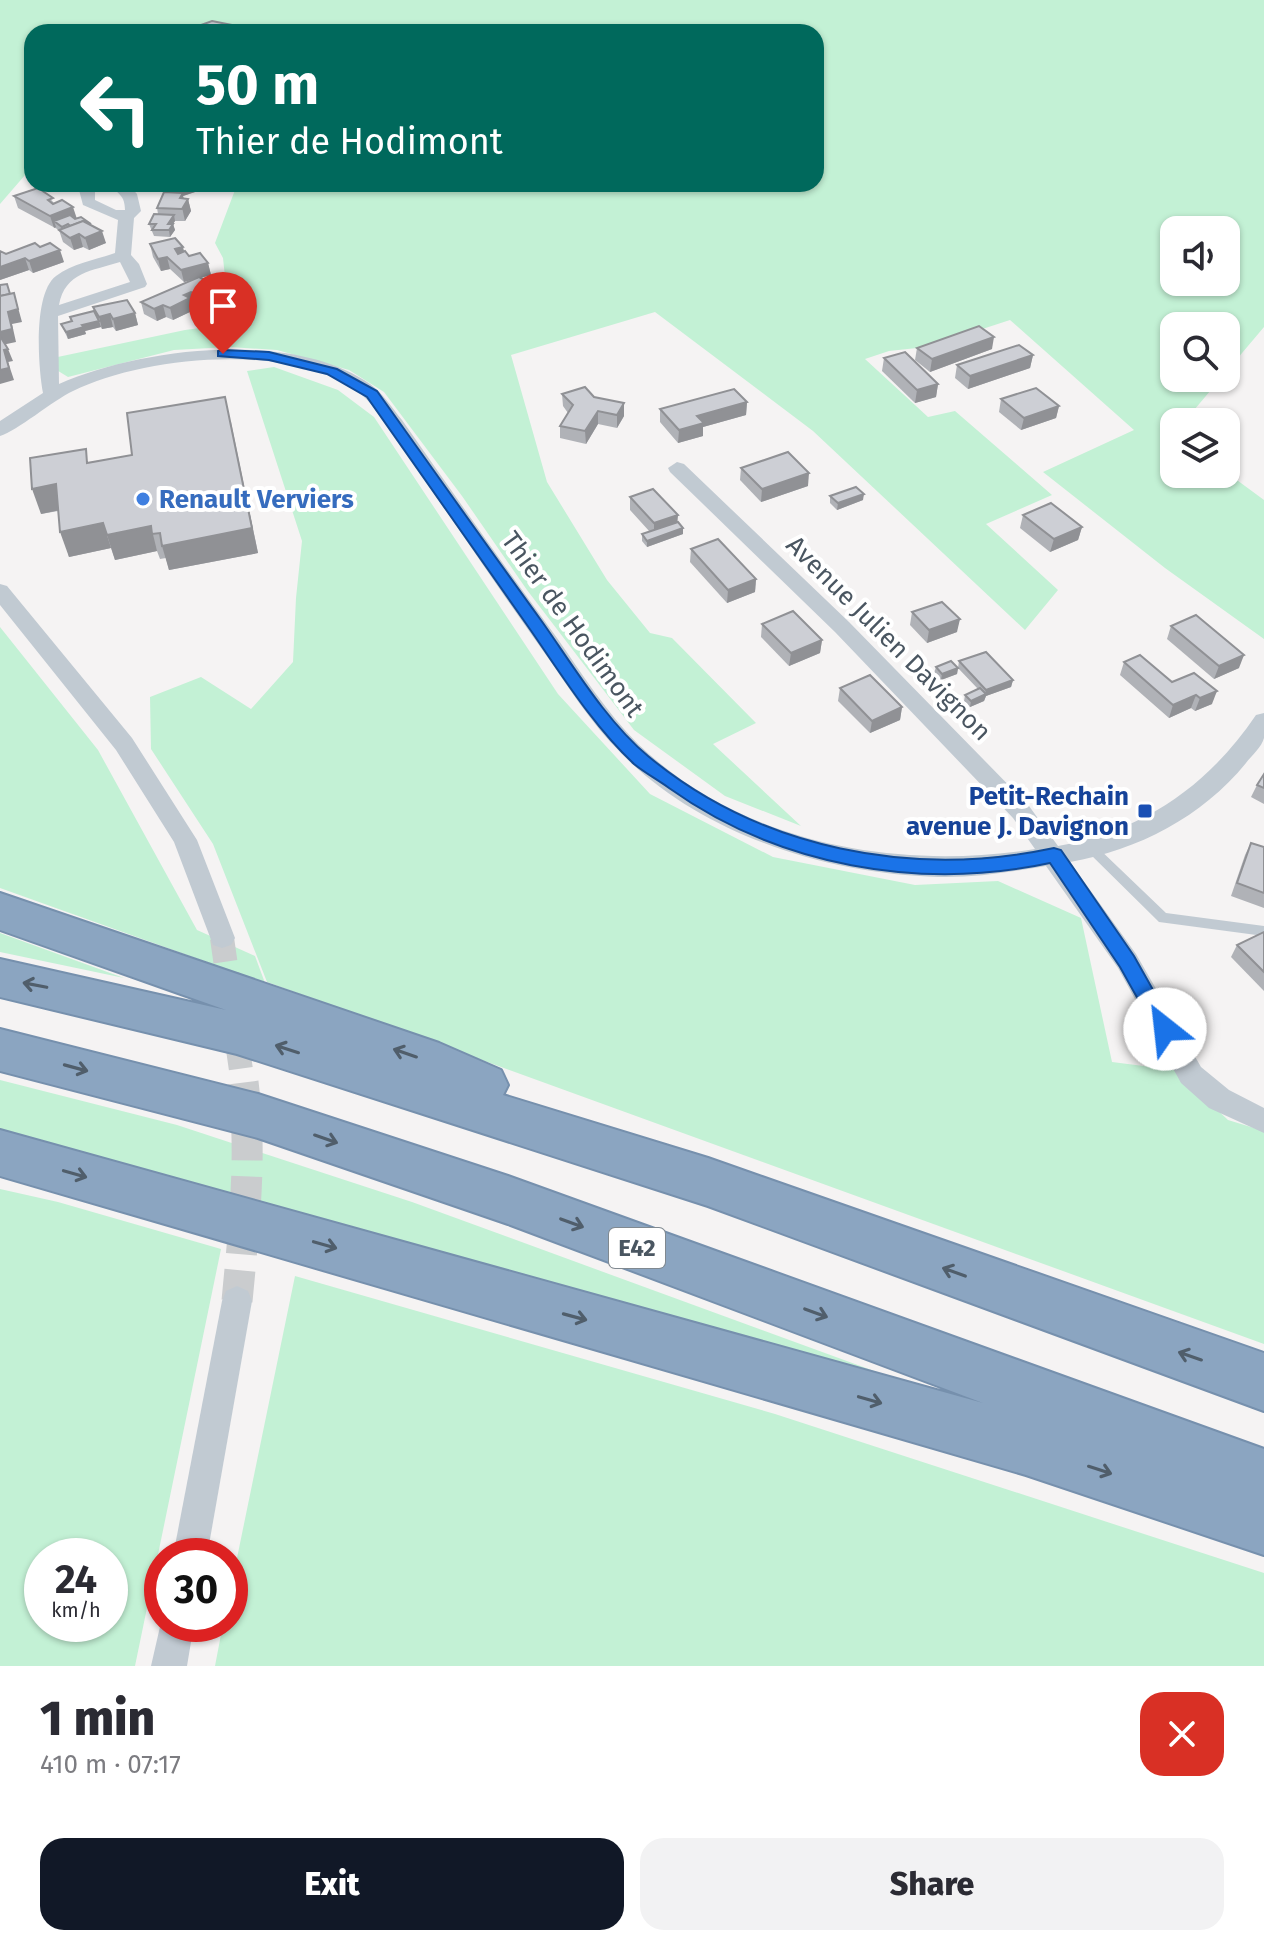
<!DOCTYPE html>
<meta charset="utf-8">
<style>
:root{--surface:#fff;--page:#f2f2f3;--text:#2b2b33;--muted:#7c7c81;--accent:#111827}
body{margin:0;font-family:"Fira Sans",sans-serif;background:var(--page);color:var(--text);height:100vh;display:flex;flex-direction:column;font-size:30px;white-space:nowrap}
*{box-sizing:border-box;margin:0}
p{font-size:26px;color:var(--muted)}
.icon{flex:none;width:44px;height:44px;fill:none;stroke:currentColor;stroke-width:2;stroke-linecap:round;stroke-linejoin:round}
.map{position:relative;height:1666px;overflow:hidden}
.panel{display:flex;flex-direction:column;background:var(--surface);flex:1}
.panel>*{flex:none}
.top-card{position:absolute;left:24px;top:24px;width:800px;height:168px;border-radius:24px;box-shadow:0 2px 6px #0004;background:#00695c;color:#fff;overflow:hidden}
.tools{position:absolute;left:1160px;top:216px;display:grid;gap:16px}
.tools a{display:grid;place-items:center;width:80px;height:80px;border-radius:16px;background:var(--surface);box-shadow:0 2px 6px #0004;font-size:40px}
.speed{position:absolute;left:24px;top:1538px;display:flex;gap:16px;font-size:40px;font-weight:700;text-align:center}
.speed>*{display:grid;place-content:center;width:104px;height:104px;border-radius:50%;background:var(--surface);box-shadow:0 2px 6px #0004;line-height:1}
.speed small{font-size:20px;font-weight:400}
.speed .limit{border:12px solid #d22;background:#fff;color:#111}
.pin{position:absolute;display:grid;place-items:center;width:68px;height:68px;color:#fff;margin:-82px -34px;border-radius:50% 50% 50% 0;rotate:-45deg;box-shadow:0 0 8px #0007}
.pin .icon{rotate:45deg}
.me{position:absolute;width:88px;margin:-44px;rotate:331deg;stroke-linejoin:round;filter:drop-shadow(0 0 6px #0008)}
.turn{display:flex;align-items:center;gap:28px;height:168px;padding:0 40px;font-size:36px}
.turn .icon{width:104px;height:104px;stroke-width:2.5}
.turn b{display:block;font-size:56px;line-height:68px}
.round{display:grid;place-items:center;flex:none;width:84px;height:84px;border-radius:24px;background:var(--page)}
.summary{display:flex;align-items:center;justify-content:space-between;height:136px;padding:0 40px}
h1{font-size:48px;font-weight:800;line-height:60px}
.button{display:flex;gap:16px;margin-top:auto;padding:16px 40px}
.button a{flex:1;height:92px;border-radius:24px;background:var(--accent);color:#fff;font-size:32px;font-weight:800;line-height:92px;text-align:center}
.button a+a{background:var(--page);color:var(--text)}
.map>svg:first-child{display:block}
</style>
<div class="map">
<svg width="1264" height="1666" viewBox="0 0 1264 1666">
<rect width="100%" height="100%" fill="#f5f3f3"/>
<g fill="#c3f1d5" fill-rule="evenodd">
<path d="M0,0H1264V327L1226,372V326H1174V378H1221L1184,422H1174V474L1226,472L1264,500V639L1165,568L1043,472L1134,430L1010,320L964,335L945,345L889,351L865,359L928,417L955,411L1052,495L986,524L1058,590L1025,630L813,431L655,312L511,355L547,482L607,580L650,633L672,638L756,723L713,744L801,826L725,796L634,730L527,590L462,496L384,392L349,370L277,350L229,347L174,350L68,377L55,369L53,358L185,330L230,324L223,258L215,243L235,190L227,184H816V32H32V167L0,204ZM1174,230H1226V282H1174Z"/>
<path d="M274,367L338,390L374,417L558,694L650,794L773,857L915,885L998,881L1081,918L1112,1062L1175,1070L1228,1120L1264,1131V1344L267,982L213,844L151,749L150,697L201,677L251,709L293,662L296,598L302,541L247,371Z"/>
<path d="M0,627L98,750L197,930L255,956L265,983L0,888Z"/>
<path d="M0,933L124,978L0,952Z"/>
<path d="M0,1080L177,1125L412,1202L907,1383L0,1134Z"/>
<path d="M0,1189L58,1202L221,1249L135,1666H0ZM42,1556H110V1624H42Z"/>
<path d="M295,1276L775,1414L1264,1573V1666H215L223,1624H230V1592Z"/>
</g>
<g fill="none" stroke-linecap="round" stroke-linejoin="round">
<path stroke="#caccce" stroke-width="24" stroke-dasharray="24 12" stroke-linecap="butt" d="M222,938L242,1077"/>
<path stroke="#caccce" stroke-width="31" stroke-dasharray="31 16" stroke-linecap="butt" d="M237,1301C244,1226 253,1150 242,1075"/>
<defs>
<g id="motorway">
<path d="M0,893L439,1043L501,1070L508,1085L503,1095L708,1158L1264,1353V1411L708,1206L237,1054L0,997V959L226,1010L0,930Z"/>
<path d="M0,1029L258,1094L508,1176L1264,1449V1555L1026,1475L0,1176V1130L983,1403L508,1224L258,1138L0,1071Z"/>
</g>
</defs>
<use href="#motorway" stroke="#7690ad" stroke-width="4"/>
<path fill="#c1cad2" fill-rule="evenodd" d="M1091,843L1095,845L1166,913L1264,926V936L1159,922L1087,851L1085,848L1087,845Z"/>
<g fill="#c1cad2" fill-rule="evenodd">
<path d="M88,184H109L95,192V200L116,210H125C125,195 118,194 109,184H128L137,194L141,211L134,218L131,255L139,264L147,284L145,287L58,316L59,384C141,348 291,329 370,384C383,393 392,408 402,420C453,493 504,566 557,638C582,674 607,713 638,744C742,844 897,871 1035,849L1013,818L835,632L670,472L668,468L677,462L684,464L849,622L1029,806L1058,846C1143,831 1208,786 1256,715L1264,713C1264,720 1264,731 1264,738C1262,747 1251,756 1246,763C1202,817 1138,850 1070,862L1136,954L1201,1067L1229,1090L1264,1108V1133L1209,1108L1181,1083L1118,968L1046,866C1010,872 974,878 938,877C827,874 702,835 622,754C590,723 567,684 541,648C489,575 440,501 389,428C379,415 371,401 357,391C288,342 145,356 73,391C52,401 17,431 0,436V421L43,393C38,367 33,293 56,276C73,263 96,260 115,253L118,220L83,205L79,190ZM120,262L130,282L59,305C65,272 92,271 120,262Z"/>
<path d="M0,584L7,586L132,738L197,840L235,938L231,945L222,948L213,945L174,842L116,750L0,605Z"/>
<path d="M237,1286L248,1291L252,1301L207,1556H173L222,1301L226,1291Z"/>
<path d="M162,1618V1624H194L187,1666H151Z"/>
</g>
<use href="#motorway" fill="#8ba5c1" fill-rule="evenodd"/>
</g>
<g fill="#b0b2b7">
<path d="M36,184H67L66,186H57L54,191L42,190L54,203L76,218L92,226L106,243L89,250L83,247L74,250L63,242L59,230L18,208L14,196L36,188Z"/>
<path d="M151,184H203L204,189L183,196L184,199H188L191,211L185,221H175L173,224L175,230L170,237L154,236L149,224L158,214L157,208L176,193L164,186L156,189Z"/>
<path d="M150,244L184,252L189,256L208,263L211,275L200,278L216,286L219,298L201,308L194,304L191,306L192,311L173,320L166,317L157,321L144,314L141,302L191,280L184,282L170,269L161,271L153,257Z"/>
<path d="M0,251L6,254L64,262L33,273L29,270L0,280Z"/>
<path d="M93,307L135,313L138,325L116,331L113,327L102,329L101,327L85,331L86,334L68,339L61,324L71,321L70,317L94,311Z"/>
<path d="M917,348L992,349L930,372L915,360Z"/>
<path d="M1033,355L1030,368L968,389L955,378L957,365Z"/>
<path d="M884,358L938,384L936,397L915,403L882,371Z"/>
<path d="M562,394L594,397L624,416L617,428L598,424L586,444L560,438V426L568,413L563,406Z"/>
<path d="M1001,399L1059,406L1056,418L1021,430L999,412Z"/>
<path d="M747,402L746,415L703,427V436L678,443L660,422V409Z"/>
<path d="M231,422L258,553L169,570L166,558L160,559L157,551L115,560L111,548L69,557L58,511L41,514L90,462L132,455Z"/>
<path d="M741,468L808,486L761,502L740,480Z"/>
<path d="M830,496L863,500L837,510L830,503Z"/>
<path d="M630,497L678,522L683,528V534L647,547L642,541V534L650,532L630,510Z"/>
<path d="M1023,515L1082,527L1078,540L1050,552L1020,528Z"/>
<path d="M691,549L756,579L755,592L727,603L690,562Z"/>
<path d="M912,612L957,632L927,643L910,625Z"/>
<path d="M762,624L822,640L820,653L789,666L761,637Z"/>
<path d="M1171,626L1239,668L1214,679L1167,639Z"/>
<path d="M959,661L1013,680L1011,687L986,696L984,701L970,707L964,701L965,695L978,689L958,668L957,674L941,680L934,673L936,667L958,668Z"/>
<path d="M1124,662L1172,682L1212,704L1195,711L1191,708L1169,718L1120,675Z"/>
<path d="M840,688L902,707L900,720L870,733L838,701Z"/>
<path d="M1264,774V804L1251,797L1257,785Z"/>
<path d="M1251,843L1264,847V908L1231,896L1245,855Z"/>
<path d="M1264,932V991L1231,957L1237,945Z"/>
</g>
<g fill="#909195">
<path d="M155,184H164V186L156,189Z"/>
<path d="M179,184H203L204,189L183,196L185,204L188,199L191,211L185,221L180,198L182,195Z"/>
<path d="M73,207L77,219L54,221L56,227L54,228L50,216Z"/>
<path d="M174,215L175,221L173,224L175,230L170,237L168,224Z"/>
<path d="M93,230L80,236L83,247L74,250L70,238Z"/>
<path d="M102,231L106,243L89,250L85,238Z"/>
<path d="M183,247L186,259L178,262L175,249Z"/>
<path d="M60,250L64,262L33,273L29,261Z"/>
<path d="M167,257L170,269L161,271L158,259Z"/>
<path d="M25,258L29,270L0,280V267Z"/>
<path d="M208,263L211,275L184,282L181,270Z"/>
<path d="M216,286L219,298L201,308L198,295Z"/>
<path d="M191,292L194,304L191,306L192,311L173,320L170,308L184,295Z"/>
<path d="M14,293L22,322L12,324L16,342L2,345L0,340V332Z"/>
<path d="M163,305L166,317L157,321L154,309Z"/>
<path d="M135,313L138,325L116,331L113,319Z"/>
<path d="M110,314L113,327L102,329L99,317Z"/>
<path d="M99,321L101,327L85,331L86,334L68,339L66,332L82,325Z"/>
<path d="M994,337L992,349L930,372L932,359Z"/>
<path d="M8,349L13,361L8,362L14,380L0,384V370L4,350Z"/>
<path d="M1033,355L1030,368L968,389L970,376Z"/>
<path d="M938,384L936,397L915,403L917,390Z"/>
<path d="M225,397L258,553L169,570L162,546Z"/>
<path d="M747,402L746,415L703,427V436L678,443L679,430L697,416Z"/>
<path d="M624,403V416L617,428V415Z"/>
<path d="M1059,406L1056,418L1021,430L1024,418Z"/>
<path d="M598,411V424L586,444L585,431Z"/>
<path d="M809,473L808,486L761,502L762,489Z"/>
<path d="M56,484L65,509L41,514L32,489Z"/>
<path d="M864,494L863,500L837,510L838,503Z"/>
<path d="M678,515L677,528L654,536V523Z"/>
<path d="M103,523L111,548L69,557L60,532Z"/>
<path d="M151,526L157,551L115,560L107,535Z"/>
<path d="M1082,527L1078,540L1050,552L1054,539Z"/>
<path d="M683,528V534L647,547V541Z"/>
<path d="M756,579L755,592L727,603L728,590Z"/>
<path d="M960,619L957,632L927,643L929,630Z"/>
<path d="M822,640L820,653L789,666L791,653Z"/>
<path d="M1244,655L1239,668L1214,679L1219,666Z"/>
<path d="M958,668L957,674L941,680L942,674Z"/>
<path d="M1013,680L1011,687L986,696L984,701L970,707L971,701L985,694L986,690Z"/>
<path d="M1217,691L1212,704L1195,711L1200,698Z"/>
<path d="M1196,695L1191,708L1169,718L1173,705Z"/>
<path d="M902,707L900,720L870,733L872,721Z"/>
</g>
<g fill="#cdcfd5" stroke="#909195" stroke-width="2">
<path d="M212,21L232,25L229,32H194L193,28Z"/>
<path d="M38,188L53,198L48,200L53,204L62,200L73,207L50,216L14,196Z"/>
<path d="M164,192L183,193L180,198L188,199L182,209L157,208Z"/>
<path d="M154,214L174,215L168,224H173L169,230H152L156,224H149Z"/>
<path d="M70,215L75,219L81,217L91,224L83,221L70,226L68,224L62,227L54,221Z"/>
<path d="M83,221L102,231L85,238L79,234L70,238L59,230Z"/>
<path d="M175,238L183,247L175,249L178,254L185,251L189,256L200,253L208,263L181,270L167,257L158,259L150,244Z"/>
<path d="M35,243L40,247L50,243L60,250L29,261L25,258L0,267V251L6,254Z"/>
<path d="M199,277L216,286L198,295L191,292L184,295L190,298L170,308L163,305L154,309L141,302Z"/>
<path d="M7,284L10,294L0,296V285Z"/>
<path d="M14,293L18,309L8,312L12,329L0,332V296Z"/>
<path d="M127,300L135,313L113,319L110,314L99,317L93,307Z"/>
<path d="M94,311L99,321L82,325L84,327L66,332L61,324L72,321L70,317Z"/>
<path d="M979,326L994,337L932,359L917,348Z"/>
<path d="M0,336L8,349L4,350L9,368L0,370Z"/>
<path d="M1019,345L1033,355L970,376L957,365Z"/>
<path d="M905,352L938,384L917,390L884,358Z"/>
<path d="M585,387L594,397L624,403L617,415L598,411L585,431L560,426L573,405L562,394Z"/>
<path d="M1036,388L1059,406L1024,418L1001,399Z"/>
<path d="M734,389L747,402L697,416L704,423L679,430L660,409Z"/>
<path d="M225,397L252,528L162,546L160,533L152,534L151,526L107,535L103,523L60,532L56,484L32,489L30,458L86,449L87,463L132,455L127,413Z"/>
<path d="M788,452L809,473L762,489L741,468Z"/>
<path d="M856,487L864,494L838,503L830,496Z"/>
<path d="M653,489L678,515L654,523L630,497Z"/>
<path d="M1051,503L1082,527L1054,539L1023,515Z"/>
<path d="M678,522L683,528L647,541L642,534Z"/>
<path d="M718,539L756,579L728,590L691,549Z"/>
<path d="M942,602L960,619L929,630L912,612Z"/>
<path d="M793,611L822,640L791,653L762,624Z"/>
<path d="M1196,615L1244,655L1219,666L1171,626Z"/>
<path d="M986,652L1013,680L986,690L959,661Z"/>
<path d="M1140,655L1172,682L1194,673L1217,691L1200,698L1196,695L1173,705L1124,662Z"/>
<path d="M951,661L958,668L942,674L936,667Z"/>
<path d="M870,675L902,707L872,721L840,688Z"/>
<path d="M980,688L986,694L971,701L965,695Z"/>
<path d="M1264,774V788L1257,785Z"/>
<path d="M1251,843L1264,847V893L1237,883Z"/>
<path d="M1264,932V972L1237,945Z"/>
</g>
<defs><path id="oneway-shaft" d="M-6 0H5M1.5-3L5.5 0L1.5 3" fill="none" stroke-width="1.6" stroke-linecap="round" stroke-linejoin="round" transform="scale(2)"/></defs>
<g stroke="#505e6b">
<use href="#oneway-shaft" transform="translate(35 985) rotate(-169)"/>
<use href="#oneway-shaft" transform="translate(287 1049) rotate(-162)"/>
<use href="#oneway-shaft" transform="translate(405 1053) rotate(-161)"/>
<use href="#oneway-shaft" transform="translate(76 1068) rotate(15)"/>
<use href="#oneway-shaft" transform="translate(326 1139) rotate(19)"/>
<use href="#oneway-shaft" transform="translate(75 1174) rotate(16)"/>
<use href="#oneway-shaft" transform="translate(572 1223) rotate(20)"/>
<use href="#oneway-shaft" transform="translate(325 1245) rotate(16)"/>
<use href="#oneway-shaft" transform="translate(954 1272) rotate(-160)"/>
<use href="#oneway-shaft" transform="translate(816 1313) rotate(20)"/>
<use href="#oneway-shaft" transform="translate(575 1317) rotate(15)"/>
<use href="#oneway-shaft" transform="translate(1190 1356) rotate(-161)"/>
<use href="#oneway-shaft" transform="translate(870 1400) rotate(16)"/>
<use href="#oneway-shaft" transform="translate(1100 1470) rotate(18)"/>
</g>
<path fill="#1a73e8" stroke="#114b97" stroke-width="2" d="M223,350L269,352L337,369L377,391C432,468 487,546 543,623C574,667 607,722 648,756C761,850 913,878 1054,848L1061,850L1134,956L1175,1029L1172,1035L1165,1038L1158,1035L1120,967L1050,863C919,891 778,866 669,788C658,780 645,773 634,764C592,725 560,672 527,625C474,549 420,473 367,397L327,374L269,360L218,356V351Z"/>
<circle fill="#3f7fe0" stroke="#fff" stroke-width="3" cx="143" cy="499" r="8"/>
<rect fill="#1a4fb4" stroke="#fff" stroke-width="3" x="1137" y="803" width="16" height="16" rx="4"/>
<g text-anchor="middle" stroke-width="8" stroke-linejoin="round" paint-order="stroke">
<rect fill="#fff" stroke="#808990" stroke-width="2" x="609" y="1228" width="56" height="40" rx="6"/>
<g font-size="24" font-weight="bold" fill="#4a5661">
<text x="637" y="1256">E42</text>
</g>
<g font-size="26" font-weight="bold" fill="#366cbe" stroke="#fff" text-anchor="start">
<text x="159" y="508">Renault Verviers</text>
</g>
<g font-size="26" fill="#4a5661" stroke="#fff">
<text transform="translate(573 624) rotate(54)" y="9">Thier de Hodimont</text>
<text transform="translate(889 638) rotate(45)" y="9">Avenue Julien Davignon</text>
</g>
<g font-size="26" font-weight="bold" fill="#164399" stroke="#fff" text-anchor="end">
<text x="1129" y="805">Petit-Rechain<tspan x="1129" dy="30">avenue J. Davignon</tspan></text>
</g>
</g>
</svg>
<div class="tools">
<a><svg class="icon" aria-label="sound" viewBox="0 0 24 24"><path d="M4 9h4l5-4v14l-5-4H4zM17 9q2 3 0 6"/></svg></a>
<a><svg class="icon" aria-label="search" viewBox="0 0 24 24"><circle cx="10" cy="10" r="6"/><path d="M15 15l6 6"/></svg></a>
<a><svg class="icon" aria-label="layers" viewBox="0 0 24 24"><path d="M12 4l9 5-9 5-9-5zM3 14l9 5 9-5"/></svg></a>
</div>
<div class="speed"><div>24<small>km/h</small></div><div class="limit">30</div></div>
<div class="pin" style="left:223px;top:354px;background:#d93025"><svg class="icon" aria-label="arrive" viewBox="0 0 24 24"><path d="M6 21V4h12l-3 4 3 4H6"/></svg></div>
<svg class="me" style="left:1165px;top:1029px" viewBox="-20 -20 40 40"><circle r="19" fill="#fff"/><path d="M0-13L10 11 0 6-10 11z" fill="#1a73e8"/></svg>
<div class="top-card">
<div class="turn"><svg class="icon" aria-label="left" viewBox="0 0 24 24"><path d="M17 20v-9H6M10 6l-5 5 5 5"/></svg><div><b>50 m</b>Thier de Hodimont</div></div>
</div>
</div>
<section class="panel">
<div class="summary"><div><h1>1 min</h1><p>410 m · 07:17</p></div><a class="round" style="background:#d93025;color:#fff"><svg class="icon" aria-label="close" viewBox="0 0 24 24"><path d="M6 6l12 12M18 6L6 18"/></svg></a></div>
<div class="button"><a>Exit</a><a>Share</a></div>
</section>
